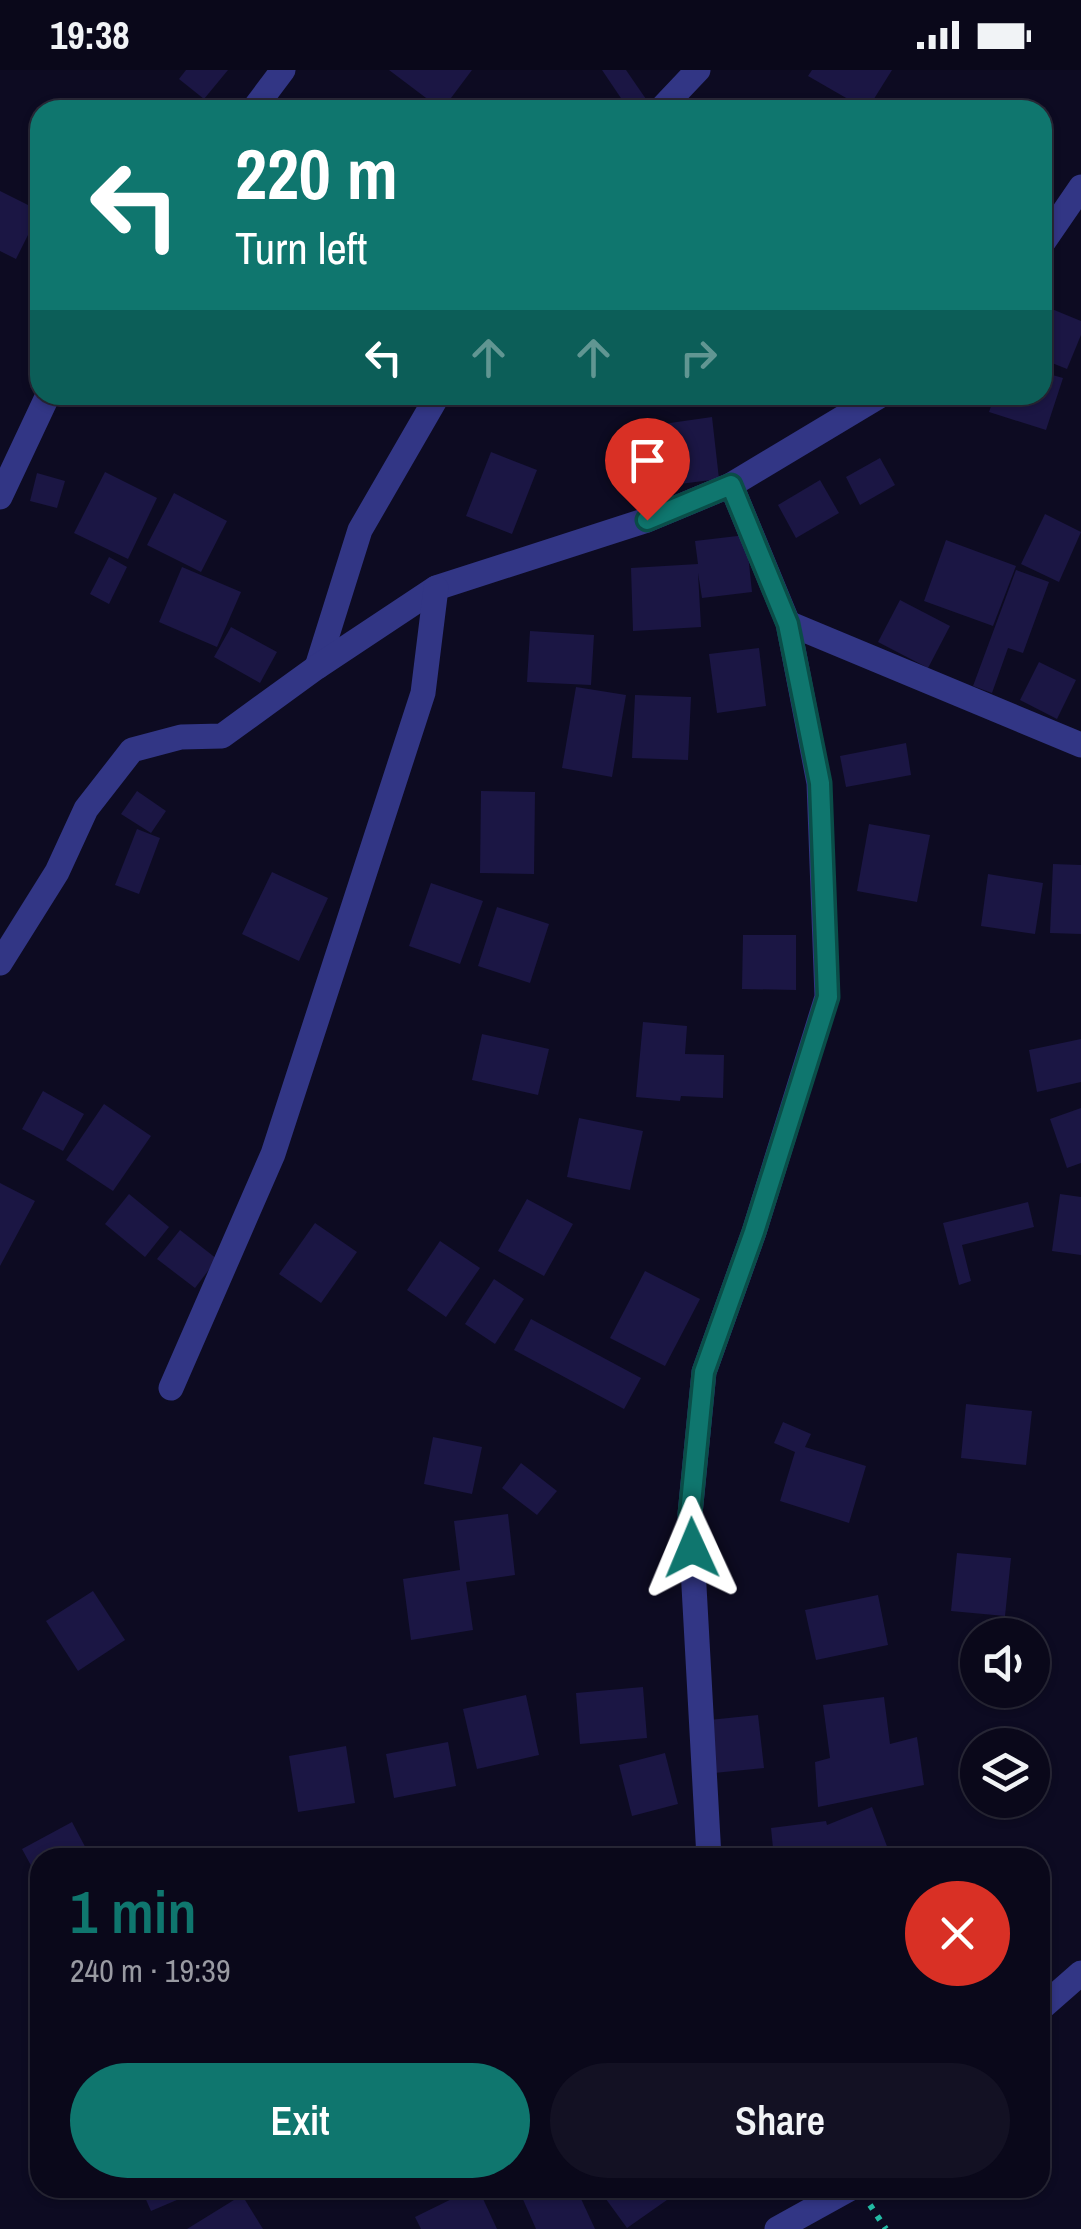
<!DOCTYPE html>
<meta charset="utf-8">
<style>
:root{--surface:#0a081a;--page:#131123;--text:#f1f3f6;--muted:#999aa2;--line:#2a2939;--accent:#0f766e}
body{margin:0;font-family:"Archivo Narrow",sans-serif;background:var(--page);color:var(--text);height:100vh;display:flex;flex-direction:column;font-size:38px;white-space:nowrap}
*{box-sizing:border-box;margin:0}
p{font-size:32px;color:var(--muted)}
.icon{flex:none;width:55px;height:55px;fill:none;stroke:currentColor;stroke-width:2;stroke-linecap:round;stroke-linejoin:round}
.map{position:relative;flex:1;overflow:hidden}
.sheet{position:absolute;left:30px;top:1778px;width:1020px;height:350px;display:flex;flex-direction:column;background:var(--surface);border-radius:30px;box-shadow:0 2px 8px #0004,0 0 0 2px var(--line)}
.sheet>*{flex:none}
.banner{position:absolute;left:30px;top:30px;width:1022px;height:305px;border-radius:30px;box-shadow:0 2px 8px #0004,0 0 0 2px var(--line);background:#0f766e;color:#fff;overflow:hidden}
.fabs{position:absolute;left:960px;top:1548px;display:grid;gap:20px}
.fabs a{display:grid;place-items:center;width:90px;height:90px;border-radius:50%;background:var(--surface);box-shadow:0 2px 8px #0004,0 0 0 2px var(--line);font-size:50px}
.pin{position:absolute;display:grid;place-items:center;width:85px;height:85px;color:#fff;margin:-102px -42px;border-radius:50% 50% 50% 0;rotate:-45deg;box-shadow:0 0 10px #0007}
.pin .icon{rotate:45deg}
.me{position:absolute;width:110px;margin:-55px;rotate:359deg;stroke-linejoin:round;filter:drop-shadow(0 0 8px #0008)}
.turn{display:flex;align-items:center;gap:35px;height:210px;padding:0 40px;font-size:45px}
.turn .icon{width:130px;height:130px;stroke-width:2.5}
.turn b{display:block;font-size:70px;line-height:85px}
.lanes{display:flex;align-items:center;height:95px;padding:0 40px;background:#0003;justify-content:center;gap:50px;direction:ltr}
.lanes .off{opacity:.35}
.round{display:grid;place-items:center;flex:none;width:105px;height:105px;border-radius:52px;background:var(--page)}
.summary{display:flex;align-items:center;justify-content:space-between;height:170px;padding:0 40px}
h1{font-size:60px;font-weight:600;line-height:75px;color:var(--accent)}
.primary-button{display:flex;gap:20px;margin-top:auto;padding:20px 40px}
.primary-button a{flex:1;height:115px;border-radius:60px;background:var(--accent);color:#fff;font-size:40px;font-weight:600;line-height:115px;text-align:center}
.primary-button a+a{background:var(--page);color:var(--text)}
.status{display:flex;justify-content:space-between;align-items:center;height:70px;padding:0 50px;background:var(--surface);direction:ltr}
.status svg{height:28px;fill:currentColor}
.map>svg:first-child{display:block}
</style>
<div class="status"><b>19:38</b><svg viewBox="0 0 49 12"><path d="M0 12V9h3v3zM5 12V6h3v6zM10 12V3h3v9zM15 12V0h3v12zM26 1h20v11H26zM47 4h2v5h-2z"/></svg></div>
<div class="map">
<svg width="1081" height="2159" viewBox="0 0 1081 2159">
<rect width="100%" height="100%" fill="#0d0b22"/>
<g fill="#1b1644">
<path d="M186,0H228L204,29L179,9Z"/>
<path d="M389,0H472L442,40Z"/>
<path d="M602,0H626L648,32L636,40H629Z"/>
<path d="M812,0H892L867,40L808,6Z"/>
<path d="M0,121L40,141L16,189L0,181Z"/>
<path d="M1042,235L1081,251V265L1067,299L1042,289Z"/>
<path d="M1042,302L1063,308L1046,360L989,342L995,325H1042Z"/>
<path d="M712,347L719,409L664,416L656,355Z"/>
<path d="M491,382L537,400L512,464L466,446Z"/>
<path d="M880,388L895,415L860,435L846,407Z"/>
<path d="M105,402L157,428L128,489L74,463Z"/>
<path d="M37,403L65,411L57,438L30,431Z"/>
<path d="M820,410L839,443L796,468L778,435Z"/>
<path d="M174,423L227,451L201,502L147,475Z"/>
<path d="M1045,444L1081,462L1059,512L1021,494Z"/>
<path d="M746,465L752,522L702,528L698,503L701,557L633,561L631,498L698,494L695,471Z"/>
<path d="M946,470L1016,496L993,556L924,531Z"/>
<path d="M109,487L127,497L109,534L90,524Z"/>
<path d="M182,497L241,522L217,577L159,552Z"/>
<path d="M1016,500L1049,512L1023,583L1008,578L992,623L973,616Z"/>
<path d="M900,530L950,556L928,598L878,572Z"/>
<path d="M231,557L277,582L260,613L214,587Z"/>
<path d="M530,561L594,565L591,615L527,612Z"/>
<path d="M759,578L766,636L717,643L709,584Z"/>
<path d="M1039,592L1076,610L1057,649L1020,630Z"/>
<path d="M576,617L626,625L612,707L562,698Z"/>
<path d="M635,625L691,627L688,690L632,688Z"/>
<path d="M906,673L911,705L846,717L840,686Z"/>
<path d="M137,721L166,741L151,763L121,744Z"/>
<path d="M481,721L535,722L534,804L480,803Z"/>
<path d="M869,754L930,765L917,832L857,821Z"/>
<path d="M137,759L160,768L139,824L115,815Z"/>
<path d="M1053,794L1081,795V864L1050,863Z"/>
<path d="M272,802L328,828L299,891L242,864Z"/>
<path d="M988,804L1043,813L1035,864L981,856Z"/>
<path d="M431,813L483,831L460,894L409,876Z"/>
<path d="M497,837L549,854L530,913L478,896Z"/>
<path d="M743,865H796V920L742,919Z"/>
<path d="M643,952L687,956L685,984L724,985L723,1028L681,1026L680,1031L636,1027Z"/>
<path d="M482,964L549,979L538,1025L472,1010Z"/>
<path d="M1081,969V1012L1037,1022L1029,980Z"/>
<path d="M43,1021L84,1044L63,1081L22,1059Z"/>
<path d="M104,1034L151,1066L113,1121L66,1090Z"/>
<path d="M1081,1038V1093L1067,1098L1050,1049Z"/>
<path d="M579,1048L643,1061L630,1120L567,1107Z"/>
<path d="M0,1113L35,1131L0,1196Z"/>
<path d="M129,1124L169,1157L145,1187L105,1154Z"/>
<path d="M1060,1124L1081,1127V1185L1052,1181Z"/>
<path d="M527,1129L573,1154L544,1206L498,1181Z"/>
<path d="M1028,1132L1034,1157L962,1175L971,1211L959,1215L943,1153Z"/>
<path d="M315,1153L357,1182L321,1233L279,1204Z"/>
<path d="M180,1160L217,1189L195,1218L157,1189Z"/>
<path d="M440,1171L480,1198L446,1247L407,1220Z"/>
<path d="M645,1201L700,1229L665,1296L610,1268Z"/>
<path d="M494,1209L524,1229L495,1274L465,1254Z"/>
<path d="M531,1249L641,1308L624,1339L514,1280Z"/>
<path d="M966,1334L1032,1341L1026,1395L961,1388Z"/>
<path d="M783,1352L811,1364L805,1377L866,1396L849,1453L780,1431L795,1382L774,1373Z"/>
<path d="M433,1367L482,1377L472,1424L424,1414Z"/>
<path d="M521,1393L557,1421L537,1445L502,1418Z"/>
<path d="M508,1444L515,1505L466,1512L473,1560L411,1570L403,1509L460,1500L454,1451Z"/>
<path d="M957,1483L1011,1488L1005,1546L951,1541Z"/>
<path d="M93,1521L125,1570L78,1601L46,1551Z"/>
<path d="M878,1525L888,1575L816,1590L805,1540Z"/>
<path d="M643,1617L647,1668L580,1674L576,1623Z"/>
<path d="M526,1625L539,1685L477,1699L463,1639Z"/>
<path d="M884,1627L890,1674L917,1667L924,1715L818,1737L815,1692L830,1688L823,1635Z"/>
<path d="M758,1645L764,1698L714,1703L709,1650Z"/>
<path d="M448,1672L456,1716L394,1728L386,1684Z"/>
<path d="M346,1676L355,1733L298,1742L289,1686Z"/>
<path d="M665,1683L678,1734L632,1746L619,1695Z"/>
<path d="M985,1730H1026L991,1745Z"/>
<path d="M872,1737L888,1779L866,1788H774L771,1758L826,1751L827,1755Z"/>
<path d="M72,1752L91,1788H40V1812L22,1779Z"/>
<path d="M141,2118H205L151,2141Z"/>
<path d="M474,2118H478L497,2159H421L415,2147Z"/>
<path d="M518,2118H576L595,2159H536Z"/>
<path d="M598,2118H684L627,2158Z"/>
<path d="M242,2125L263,2159H187Z"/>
</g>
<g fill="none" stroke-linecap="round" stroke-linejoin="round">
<path stroke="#23bca5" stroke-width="6" stroke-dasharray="5 8" stroke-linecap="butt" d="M870,2135L886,2159"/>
<g stroke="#323685" stroke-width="25">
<path d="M253,40L283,0"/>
<path d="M660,40L698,0"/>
<path d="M1042,174L1081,117"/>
<path d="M0,427L48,325"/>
<path d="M788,553L1081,675"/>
<path d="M317,597L360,460L438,325"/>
<path d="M0,893L57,802L86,739L132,680L181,667L222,666L317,597L436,518L647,450L731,415L881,325"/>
<path d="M171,1318L273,1084L423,623L436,518"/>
<path d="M709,1788L690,1444L704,1302L754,1162L827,927L819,713L788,553L731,415"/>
<path d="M1040,1939L1081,1903"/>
<path d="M777,2159L851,2118"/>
</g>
</g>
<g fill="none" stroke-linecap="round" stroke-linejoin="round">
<defs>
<path id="route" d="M647,450L731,415L788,554L820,713L828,927L754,1162L704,1302L690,1444L692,1478"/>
</defs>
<use href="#route" stroke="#0a4d48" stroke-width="25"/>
<use href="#route" stroke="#0f766e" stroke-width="18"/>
</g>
</svg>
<div class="fabs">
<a><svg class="icon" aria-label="sound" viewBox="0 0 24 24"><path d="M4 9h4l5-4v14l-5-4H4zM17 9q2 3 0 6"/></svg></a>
<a><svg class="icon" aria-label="layers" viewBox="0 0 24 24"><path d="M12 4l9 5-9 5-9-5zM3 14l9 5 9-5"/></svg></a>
</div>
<div class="pin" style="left:647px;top:450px;background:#d93025"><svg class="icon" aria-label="arrive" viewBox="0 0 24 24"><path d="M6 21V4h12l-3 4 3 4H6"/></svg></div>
<svg class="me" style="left:692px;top:1478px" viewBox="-20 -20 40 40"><path d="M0-17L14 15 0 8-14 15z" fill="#0f766e" stroke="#fff" stroke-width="4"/></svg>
<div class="banner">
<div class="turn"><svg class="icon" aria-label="left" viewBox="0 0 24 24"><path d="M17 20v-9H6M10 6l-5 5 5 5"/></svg><div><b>220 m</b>Turn left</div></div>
<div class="lanes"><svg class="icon" aria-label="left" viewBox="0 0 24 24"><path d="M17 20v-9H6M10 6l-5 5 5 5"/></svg><svg class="icon off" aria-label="ahead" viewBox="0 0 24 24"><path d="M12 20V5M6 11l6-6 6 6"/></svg><svg class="icon off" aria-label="ahead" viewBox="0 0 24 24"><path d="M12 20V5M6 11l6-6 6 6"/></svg><svg class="icon off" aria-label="right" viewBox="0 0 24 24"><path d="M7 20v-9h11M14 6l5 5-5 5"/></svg></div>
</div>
<section class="sheet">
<div class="summary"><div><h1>1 min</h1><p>240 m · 19:39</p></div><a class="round" style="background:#d93025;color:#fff"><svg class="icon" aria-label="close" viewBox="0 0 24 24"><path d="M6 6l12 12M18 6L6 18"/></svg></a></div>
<div class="primary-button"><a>Exit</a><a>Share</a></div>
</section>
</div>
